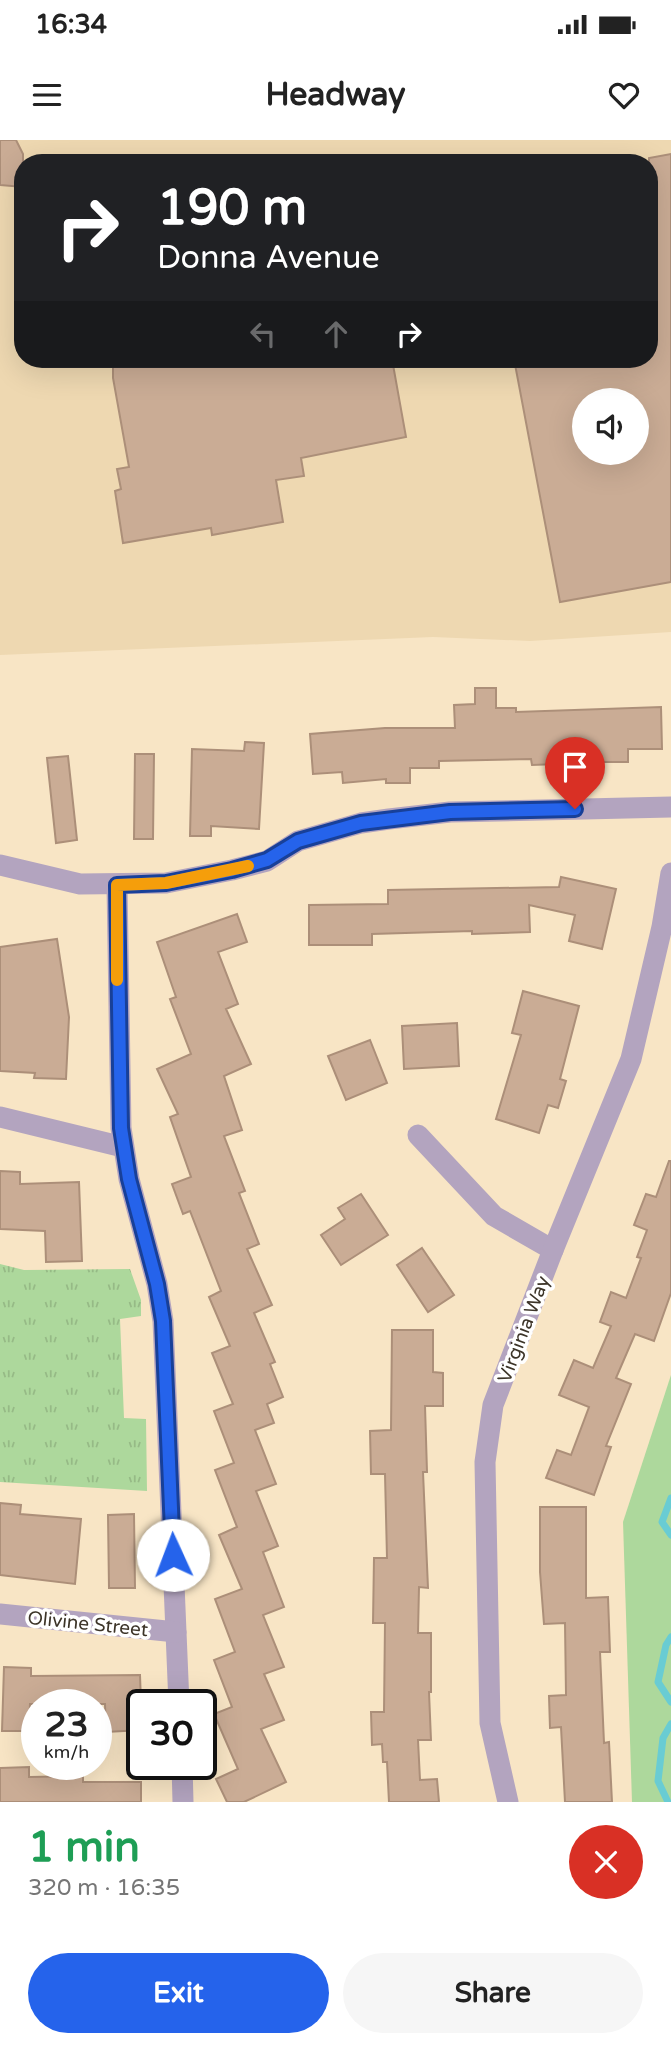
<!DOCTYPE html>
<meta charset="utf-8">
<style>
:root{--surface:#fff;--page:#f6f6f6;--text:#222;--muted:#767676;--accent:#2563eb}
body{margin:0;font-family:"Varela Round",sans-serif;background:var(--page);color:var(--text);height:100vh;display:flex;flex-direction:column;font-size:26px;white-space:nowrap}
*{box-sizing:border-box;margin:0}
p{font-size:23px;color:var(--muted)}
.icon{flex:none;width:38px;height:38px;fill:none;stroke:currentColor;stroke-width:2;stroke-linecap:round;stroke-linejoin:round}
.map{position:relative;height:1662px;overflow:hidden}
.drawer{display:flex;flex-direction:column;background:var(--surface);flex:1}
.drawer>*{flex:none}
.guide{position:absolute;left:14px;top:14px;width:644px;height:214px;border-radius:28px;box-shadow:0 7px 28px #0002;background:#202124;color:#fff;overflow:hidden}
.fabs{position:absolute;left:572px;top:248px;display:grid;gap:14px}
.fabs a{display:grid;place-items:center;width:77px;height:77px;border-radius:50%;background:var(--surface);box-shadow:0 7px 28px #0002;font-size:35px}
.speed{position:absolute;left:21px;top:1549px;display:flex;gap:14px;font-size:35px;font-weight:700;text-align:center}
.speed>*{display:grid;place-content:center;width:91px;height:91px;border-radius:50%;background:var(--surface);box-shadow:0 7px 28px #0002;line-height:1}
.speed small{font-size:18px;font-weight:400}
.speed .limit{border:4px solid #111;border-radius:10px;background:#fff;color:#111}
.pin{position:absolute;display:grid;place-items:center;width:60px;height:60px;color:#fff;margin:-72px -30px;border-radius:50% 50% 50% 0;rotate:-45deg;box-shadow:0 0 7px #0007}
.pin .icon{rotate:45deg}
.me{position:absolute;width:77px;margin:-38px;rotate:358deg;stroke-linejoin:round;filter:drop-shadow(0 0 5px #0008)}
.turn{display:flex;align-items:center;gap:24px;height:147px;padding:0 28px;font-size:32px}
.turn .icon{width:91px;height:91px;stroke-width:2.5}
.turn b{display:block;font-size:49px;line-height:60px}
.lanes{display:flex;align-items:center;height:66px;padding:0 28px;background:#0003;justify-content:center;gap:35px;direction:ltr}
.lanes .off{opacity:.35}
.round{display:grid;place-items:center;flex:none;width:74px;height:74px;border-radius:37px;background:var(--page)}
.head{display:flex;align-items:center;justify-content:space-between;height:119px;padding:0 28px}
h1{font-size:42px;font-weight:700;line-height:52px;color:#1e9e55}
.cta{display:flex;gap:14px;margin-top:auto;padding:14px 28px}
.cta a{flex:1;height:80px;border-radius:42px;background:var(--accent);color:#fff;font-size:28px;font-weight:700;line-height:80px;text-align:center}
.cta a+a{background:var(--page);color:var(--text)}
.status{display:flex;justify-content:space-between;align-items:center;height:49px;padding:0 35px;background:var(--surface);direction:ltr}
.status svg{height:19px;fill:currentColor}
header{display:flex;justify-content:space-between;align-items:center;height:91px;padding:0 28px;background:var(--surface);font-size:32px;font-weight:700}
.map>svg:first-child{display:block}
</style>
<div class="status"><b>16:34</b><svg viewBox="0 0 49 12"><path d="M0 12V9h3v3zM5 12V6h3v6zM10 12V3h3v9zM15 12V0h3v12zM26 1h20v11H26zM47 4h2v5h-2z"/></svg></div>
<header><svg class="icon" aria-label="menu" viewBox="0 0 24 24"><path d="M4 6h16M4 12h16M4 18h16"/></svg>Headway<svg class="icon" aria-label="heart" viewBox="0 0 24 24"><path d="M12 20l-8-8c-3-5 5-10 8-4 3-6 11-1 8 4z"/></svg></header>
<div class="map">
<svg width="671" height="1662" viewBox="0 0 671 1662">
<defs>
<pattern id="grass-tufts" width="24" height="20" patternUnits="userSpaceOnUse" patternTransform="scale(1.75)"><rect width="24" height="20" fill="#add89c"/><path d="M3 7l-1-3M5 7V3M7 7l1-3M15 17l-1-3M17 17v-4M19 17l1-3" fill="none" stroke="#96ba86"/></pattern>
</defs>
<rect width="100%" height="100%" fill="#f8e5c5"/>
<path fill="#eed8b1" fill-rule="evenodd" d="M0,0H671V492L530,501L433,497L0,515ZM23,23H649V219H23ZM584,261H637V313H584Z"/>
<path fill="url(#grass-tufts)" d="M0,1124L24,1130L130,1129L141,1160V1176L120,1179L124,1278L146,1279L147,1351L0,1342Z"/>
<path fill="#add89c" d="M671,1235V1662H632L623,1382Z"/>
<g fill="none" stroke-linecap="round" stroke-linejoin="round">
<g stroke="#69ccd3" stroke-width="7">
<path d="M671,1358L662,1382L671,1395"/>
<path d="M671,1497L666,1505L658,1542L671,1562"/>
<path d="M668,1662L658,1641L663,1598L671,1584"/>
</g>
</g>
<g fill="#caac95" stroke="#ac8f79" stroke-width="2" fill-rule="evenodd">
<path d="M0,0H16L23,14V47L0,45Z"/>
<path d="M671,14V442L560,462L514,219H649V18ZM584,261H637V313H584Z"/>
<path d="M113,219H392L406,297L301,318L304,336L276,340L283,382L212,395L211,388L123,403L115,351L121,349L117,329L129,327L113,238Z"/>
<path d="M475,548H496V568H516V572L661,567L662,609H628V622H592V626L558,627V624L532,625L531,619L439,621V628H410V643H386V639L343,643L342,632L313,634L310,594L385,588H455L454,565L475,564Z"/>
<path d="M245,602L264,603L259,689L211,686V696H190L192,609L244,611Z"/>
<path d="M135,614H154L153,699H134Z"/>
<path d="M68,616L77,700L56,703L47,618Z"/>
<path d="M561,737L616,749L602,809L569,801L575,775L529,765L530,792L472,794V791L372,794V805H309V765L388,764V750L559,747Z"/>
<path d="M237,774L247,802L218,812L238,864L226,869L251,924L224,936L242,990L224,996L245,1051L239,1053L259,1104L247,1109L272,1165L254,1173L275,1222L270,1224L283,1257L267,1264L274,1283L255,1290L276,1344L256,1351L278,1406L263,1412L284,1467L263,1475L284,1527L264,1534L284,1580L261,1589L286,1642L244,1662H227L216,1639L238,1629L214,1574L232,1567L214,1520L235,1512L215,1459L242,1449L219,1395L237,1387L215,1330L234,1323L214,1271L233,1264L212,1213L230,1206L209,1157L221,1151L190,1071L183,1074L172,1044L191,1037L170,977L178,974L157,929L191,914L170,859L176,857L157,802Z"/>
<path d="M57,799L69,877L66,939L34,938L35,933L0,931V807Z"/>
<path d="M523,851L579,866L560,939L566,941L558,968L548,965L539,993L496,979L521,895L512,893Z"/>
<path d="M457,883L459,926L404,929L402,886Z"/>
<path d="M370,900L387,943L346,960L328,916Z"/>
<path d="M669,1021H671V1153L654,1201L635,1194L616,1238L631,1244L606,1306L611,1307L594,1355L546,1338L557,1310L571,1315L589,1267L559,1255L574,1220L593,1228L611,1186L600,1182L611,1152L626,1158L641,1118L637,1117L647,1090L634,1085L646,1054L656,1057Z"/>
<path d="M0,1031L20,1032V1044L79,1042L82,1121L46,1122L45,1091L0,1089Z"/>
<path d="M361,1054L388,1095L341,1125L321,1095L345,1079L338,1068Z"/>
<path d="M422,1108L454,1155L428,1172L397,1125Z"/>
<path d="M392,1190H433V1232L443,1233V1266H425L427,1332H423L428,1448L419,1447L418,1493H431V1552H429L431,1600H418L420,1640L437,1639L439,1662H389L387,1622H383L382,1604L372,1605L371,1572H384L385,1483H373L374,1418H387L385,1334H371L370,1291L391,1290Z"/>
<path d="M0,1363L21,1365L20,1374L81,1379L75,1444L0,1435Z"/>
<path d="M540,1367H586V1458L608,1457L610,1512H600L604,1603L609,1602L612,1662H565L561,1587L550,1588L549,1556L566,1555L565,1483L544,1484L540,1432Z"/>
<path d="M134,1374L135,1448H109L108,1375Z"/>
<path d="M4,1527L31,1528V1536L140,1535L142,1590L106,1592L105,1564H30L29,1591H2Z"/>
<path d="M29,1627V1637L83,1636V1642H141V1662H0V1628Z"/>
</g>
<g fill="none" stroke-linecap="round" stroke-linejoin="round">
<g stroke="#b3a4bf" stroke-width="21">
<path d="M0,725L80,744L166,743L232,730L267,721L298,701L361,683L389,679L450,672L671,667"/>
<path d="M117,745L121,988L129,1039L157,1144L163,1181L179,1564"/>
<path d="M0,977L123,1007"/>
<path d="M418,995L494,1076L553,1110"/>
<path d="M0,1474L176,1492"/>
<path d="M182,1624L183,1662"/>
<path d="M508,1662L490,1583L485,1322L493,1265L553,1110L631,919L662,787L671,733"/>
</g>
</g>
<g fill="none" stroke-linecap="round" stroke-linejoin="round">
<defs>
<path id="route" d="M173,1415L163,1181L157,1144L129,1039L121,988L117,745L166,743L232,730L267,720L298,701L361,683L450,672L575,669"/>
</defs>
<use href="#route" stroke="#184099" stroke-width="18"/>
<use href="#route" stroke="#2563eb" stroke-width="12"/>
<path stroke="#f59e0b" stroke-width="12" d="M117,840V745L166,743L248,726"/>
</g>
<g text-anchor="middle" stroke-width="7" stroke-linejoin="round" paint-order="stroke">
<g font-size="19" fill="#3c3428" stroke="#fff">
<text transform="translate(523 1189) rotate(-69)" y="7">Virginia Way</text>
<text transform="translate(88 1483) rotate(6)" y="7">Olivine Street</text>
</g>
</g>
</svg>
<div class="fabs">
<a><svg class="icon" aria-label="sound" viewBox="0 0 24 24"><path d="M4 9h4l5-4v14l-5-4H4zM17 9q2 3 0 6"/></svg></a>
</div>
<div class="speed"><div>23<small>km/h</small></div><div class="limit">30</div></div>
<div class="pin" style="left:575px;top:669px;background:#d93025"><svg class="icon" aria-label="arrive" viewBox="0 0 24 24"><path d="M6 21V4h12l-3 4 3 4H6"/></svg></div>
<svg class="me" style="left:173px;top:1415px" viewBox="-20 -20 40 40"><circle r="19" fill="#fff"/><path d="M0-13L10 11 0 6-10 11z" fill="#2563eb"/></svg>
<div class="guide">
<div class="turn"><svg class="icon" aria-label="right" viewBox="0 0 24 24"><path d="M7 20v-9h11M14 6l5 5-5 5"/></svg><div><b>190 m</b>Donna Avenue</div></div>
<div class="lanes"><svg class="icon off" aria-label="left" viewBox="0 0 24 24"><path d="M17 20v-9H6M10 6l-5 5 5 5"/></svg><svg class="icon off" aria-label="ahead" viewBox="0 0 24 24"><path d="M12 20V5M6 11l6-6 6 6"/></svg><svg class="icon" aria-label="right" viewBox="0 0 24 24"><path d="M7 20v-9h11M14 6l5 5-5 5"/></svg></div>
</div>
</div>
<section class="drawer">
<div class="head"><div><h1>1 min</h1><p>320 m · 16:35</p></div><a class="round" style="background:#d93025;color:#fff"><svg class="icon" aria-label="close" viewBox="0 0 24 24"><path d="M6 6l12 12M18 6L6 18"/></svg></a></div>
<div class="cta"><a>Exit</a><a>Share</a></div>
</section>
